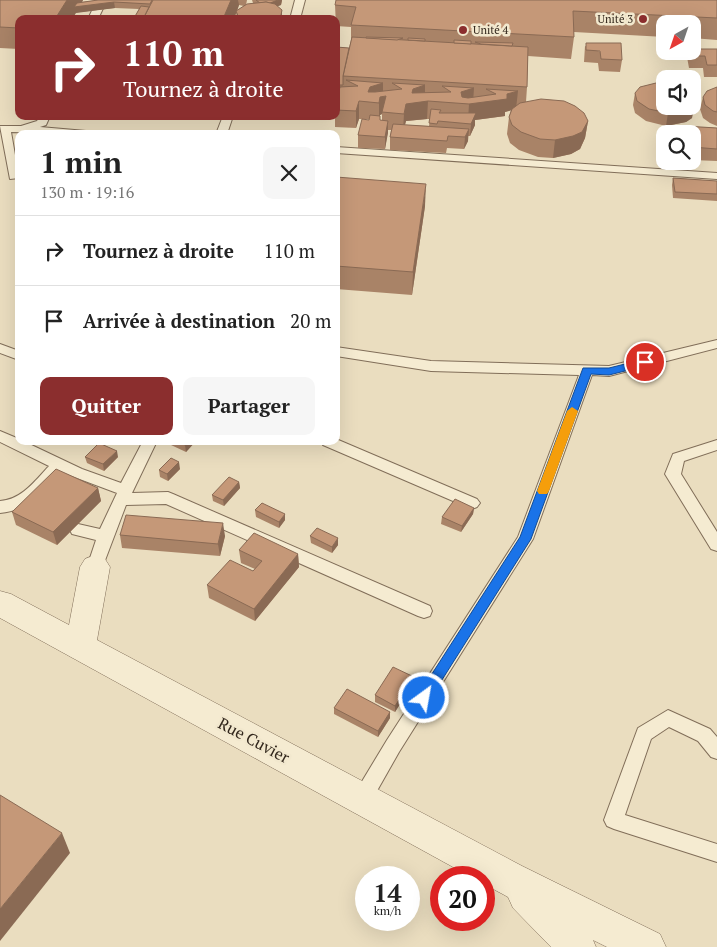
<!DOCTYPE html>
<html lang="fr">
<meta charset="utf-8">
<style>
:root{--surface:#fff;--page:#f6f6f6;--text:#222;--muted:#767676;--line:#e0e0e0;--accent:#8b2e2e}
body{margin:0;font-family:"PT Serif",serif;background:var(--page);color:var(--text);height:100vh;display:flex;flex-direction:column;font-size:19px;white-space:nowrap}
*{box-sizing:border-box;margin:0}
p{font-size:16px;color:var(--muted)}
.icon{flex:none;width:28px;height:28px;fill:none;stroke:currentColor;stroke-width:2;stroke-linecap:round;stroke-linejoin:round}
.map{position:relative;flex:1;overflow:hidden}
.side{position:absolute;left:15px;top:130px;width:325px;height:315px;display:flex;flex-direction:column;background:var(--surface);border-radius:10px;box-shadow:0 5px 20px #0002}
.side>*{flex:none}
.banner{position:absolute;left:15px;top:15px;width:325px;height:105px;border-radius:10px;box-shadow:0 5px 20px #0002;background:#8b2e2e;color:#fff;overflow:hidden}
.needle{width:32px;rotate:220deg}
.controls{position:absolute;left:656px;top:15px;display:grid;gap:10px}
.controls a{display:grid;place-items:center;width:45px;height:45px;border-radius:10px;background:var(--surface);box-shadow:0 5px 20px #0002;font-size:25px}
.speed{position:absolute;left:355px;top:866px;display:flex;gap:10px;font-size:25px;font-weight:700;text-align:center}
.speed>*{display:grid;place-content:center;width:65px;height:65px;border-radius:50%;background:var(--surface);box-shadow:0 5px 20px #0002;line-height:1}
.speed small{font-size:12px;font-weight:400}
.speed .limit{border:8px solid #d22;background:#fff;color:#111}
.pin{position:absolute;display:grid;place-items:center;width:42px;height:42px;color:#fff;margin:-21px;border:2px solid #fff;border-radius:50%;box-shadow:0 1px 5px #0007}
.me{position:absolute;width:55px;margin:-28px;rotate:32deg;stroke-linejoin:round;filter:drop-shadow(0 0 4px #0008)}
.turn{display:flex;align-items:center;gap:18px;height:105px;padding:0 25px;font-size:22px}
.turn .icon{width:65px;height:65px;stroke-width:2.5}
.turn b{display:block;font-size:35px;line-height:42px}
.round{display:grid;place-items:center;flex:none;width:52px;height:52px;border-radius:10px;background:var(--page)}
.summary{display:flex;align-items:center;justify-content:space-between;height:85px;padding:0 25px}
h1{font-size:30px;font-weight:600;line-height:38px}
.primary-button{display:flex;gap:10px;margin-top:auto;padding:10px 25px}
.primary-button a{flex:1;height:58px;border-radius:10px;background:var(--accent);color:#fff;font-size:20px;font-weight:600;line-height:58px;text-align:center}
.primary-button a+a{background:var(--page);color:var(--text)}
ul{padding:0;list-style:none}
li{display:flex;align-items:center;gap:15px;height:70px;padding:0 25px;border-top:1px solid var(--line)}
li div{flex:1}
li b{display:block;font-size:19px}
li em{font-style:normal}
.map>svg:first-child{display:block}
</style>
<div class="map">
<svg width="717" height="947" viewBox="0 0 717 947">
<rect width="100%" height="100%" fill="#eaddbf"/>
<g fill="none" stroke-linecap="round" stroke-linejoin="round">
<defs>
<g id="service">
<path d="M97,0H107L98,19H88Z"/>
<path d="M295,0H305L300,19H290Z"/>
<path d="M40,116H50L46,125L40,127L86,131L91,134L11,132L19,178L10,179L0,126H21L37,121Z"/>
<path d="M223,116H233L227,134H216Z"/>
<path d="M336,147L717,173V179L336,153Z"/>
<path d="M717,340V348L609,376L592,375L533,539L399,752L369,805L362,808L355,805L353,799L355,793L387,740L518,537L579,375L431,371L336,356V347L431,361L609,366Z"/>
<path d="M0,344L19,351V360L0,353Z"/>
<path d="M0,431L19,439V441H23L82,469L121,483L143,441H157L132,493L168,492L173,494L430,606L432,611L430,616L424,618L418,616L166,504L126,505L101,571L95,573L89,571L87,567L96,540L72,534L70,530L72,526L78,524L100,529L117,493L61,472C43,491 28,511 0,513V501C21,500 35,481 49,466L0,442Z"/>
<path d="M336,439L477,499L480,503L477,507L472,509L467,507L323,445L321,441H336Z"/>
<path d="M717,440V450L684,461L681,474L717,532V551L711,549L665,474L673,454Z"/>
<path d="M668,710L710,729L717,737V759L711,757L698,741L669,727L651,739L625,815L717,844V862L614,829L607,826L604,820L638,728Z"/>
</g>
<path id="minor" d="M95,555L105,559L110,567L97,640L522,866L660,934L666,947H607L593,940L596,947H551L513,908L508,897L484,884V878H473L0,618V591L11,594L69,625L80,567L85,559Z"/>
</defs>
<use href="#service" stroke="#816e59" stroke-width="2"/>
<use href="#minor" stroke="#816e59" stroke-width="1"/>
<use href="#service" fill="#f5ebd1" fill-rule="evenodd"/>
<use href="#minor" fill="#f5ebd1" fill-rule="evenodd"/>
</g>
<g fill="#a98367" fill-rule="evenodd">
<path d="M0,0H83L82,2L98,0H247L246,5L253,3L252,0H282L281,5L277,6L282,19H237L236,12L234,19H134L139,9L115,8L19,19V49L0,48ZM239,5L244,6L237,11Z"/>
<path d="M717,0V40L692,38V24H665V37L574,32V37L571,59L528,56L527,87L526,102L588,121L585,138L580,149L571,154L553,158L538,157L519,150L510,143L507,134L509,117L511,110L505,112V116L475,120V125L470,136H468V141L464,149L447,148L446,153L390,150V137L391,130H388L385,149L358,148V135L369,119H359L356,128L335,127V116H336V103L338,97H336V47L349,48L351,40V27L336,26L335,5ZM382,114V120H380V115ZM427,119H430L429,126L405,125L406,121Z"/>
<path d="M585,46L622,60L620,72L599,71L598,63L584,62Z"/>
<path d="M717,49V77H704L703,68H689L687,57L688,51Z"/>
<path d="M717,87V126L710,123L703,118L700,109L703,97Z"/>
<path d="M635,93L692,118L686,122L666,126L646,121L635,113L633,105Z"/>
<path d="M684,126L717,128V161L692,160V134H683Z"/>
<path d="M336,177L425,206L412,295L336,289Z"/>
<path d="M673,178L717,181V201L673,198L672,185Z"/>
<path d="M171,441H196L186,452L171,445Z"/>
<path d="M85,457H118L104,471L87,463Z"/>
<path d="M180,469L168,481L160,477L159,470Z"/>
<path d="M239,482L240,488L224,506L213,501L212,495Z"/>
<path d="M98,488L101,501L57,545L16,525L12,512Z"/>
<path d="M474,508L473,514L461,532L441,524L442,517Z"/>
<path d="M255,510L285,520L279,528L256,517Z"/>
<path d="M120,535L225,536L220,556L122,548Z"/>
<path d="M310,536L338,545L332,553L311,543Z"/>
<path d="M239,550L298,554L299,567L255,621L209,598L207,585L253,571L255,569L241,563Z"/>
<path d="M414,677L413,683L395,712L375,702V695Z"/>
<path d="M334,708L390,712V718L378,737L334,714Z"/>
</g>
<g fill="#8a6a54">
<path d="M67,0H83L80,6L114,2L115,8L76,13L72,19H55Z"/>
<path d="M231,0H238L239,5L234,19H223Z"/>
<path d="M278,0H282L281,5L270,9V3Z"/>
<path d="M282,10V19H277Z"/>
<path d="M383,83V97L386,96L382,114L380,115L379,120V103L368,92L370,87Z"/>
<path d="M425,85V101H428L427,119L406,121L403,131L404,114L406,104L412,93L413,89Z"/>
<path d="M474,88L473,103L518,91L516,109L505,112V116L475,120V125L470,136L471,124L468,121L469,104L461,103V92Z"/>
<path d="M696,100L692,118L686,122L666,126L668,113Z"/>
<path d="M359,101V119L356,128V111Z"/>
<path d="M388,121V133L385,149V137Z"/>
<path d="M588,121L585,138L580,149L571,154L553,158L555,140Z"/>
<path d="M469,129L468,141L464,149L465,137Z"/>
<path d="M426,184L425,206L412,295L413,272Z"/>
<path d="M188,441H196L186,452L185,445Z"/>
<path d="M117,451L118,457L104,471L103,464Z"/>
<path d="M179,462L180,469L168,481L167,474Z"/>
<path d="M239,482L240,488L224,506L223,500Z"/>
<path d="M98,488L101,501L57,545L53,532Z"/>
<path d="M474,508L473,514L461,532L462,526Z"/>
<path d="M285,514V520L279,528V522Z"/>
<path d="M223,523L225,536L220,556L218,544Z"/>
<path d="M338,538V545L332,553V547Z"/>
<path d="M298,554L299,567L255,621L254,609Z"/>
<path d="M414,677L413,683L395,712V706Z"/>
<path d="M390,712V718L378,737V731Z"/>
<path d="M62,833L70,853L0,941V909Z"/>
</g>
<g fill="#c59878" stroke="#8a6a54">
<path d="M0,0H67L55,19H19V28L0,27Z"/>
<path d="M98,0H152L150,4L114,2L74,7L77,3Z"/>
<path d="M153,0H231L223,19H143Z"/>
<path d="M256,0H278L270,3L266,2L260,3Z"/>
<path d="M336,0H717V18L573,11L574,37L351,25L356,7L335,5Z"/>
<path d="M266,2L275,4L282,10L281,15L277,19H241L239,18L236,11L247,4Z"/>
<path d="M141,6L149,7L143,19L134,18Z"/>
<path d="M106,18L128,19H105Z"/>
<path d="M352,37L528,47L527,87L343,76Z"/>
<path d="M366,37L403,38L397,40L366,38Z"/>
<path d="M408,38L425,39V41L408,40Z"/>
<path d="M454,40L471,41V44L454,43Z"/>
<path d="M475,42L513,43L512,46L481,44Z"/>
<path d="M586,43H621L622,60L601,59L600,51L586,50Z"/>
<path d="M336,47L349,48L343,76V85H336Z"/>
<path d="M692,49H717V65H707L705,56H691V51H692Z"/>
<path d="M346,80L383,83L370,87L368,92H375L402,89L392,83L425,85L413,89L412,93L451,92L442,86L474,88L461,92L462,97L468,98L496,94L486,89L518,91L507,94V99L469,104L428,101L406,104L404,114L382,112L386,96L380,97L379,103L359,101L356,111L336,110V103L340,87L358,86Z"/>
<path d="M660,82L665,83V106H692V95L696,100L695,105L689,110L668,113L649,109L637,101L635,93L640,87Z"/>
<path d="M717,87V112L713,111L705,105L703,97L707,91Z"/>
<path d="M541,99L564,101L575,106L584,113L588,121L582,132L573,136L555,140L540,139L521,132L512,125L509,117L512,109L520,103Z"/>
<path d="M431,109L441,110L439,113H476L471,124L438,121L437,124L429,123Z"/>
<path d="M370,115L380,116V120L388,121L385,137L358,135L362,119L369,120Z"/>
<path d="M393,124L469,129L465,137L448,136L447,141L390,137Z"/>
<path d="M684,126L717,128V149L692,147V134H685Z"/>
<path d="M336,177L426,184L413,272L336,266Z"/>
<path d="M673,178L717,181V194L675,192Z"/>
<path d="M176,441H188L185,445Z"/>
<path d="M99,443L117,451L103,464L85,457Z"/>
<path d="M171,458L179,462L167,474L159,470Z"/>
<path d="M56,469L98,488L53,532L12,512Z"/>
<path d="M229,477L239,482L223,500L212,495Z"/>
<path d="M455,499L474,508L462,526L442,517Z"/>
<path d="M262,503L285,514L279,522L255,510Z"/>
<path d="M126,515L223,523L218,544L120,535Z"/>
<path d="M317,528L338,538L332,547L310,536Z"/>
<path d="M254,533L298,554L254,609L207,585L230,560L253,571L262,561L239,550Z"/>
<path d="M393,667L414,677L395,706L375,695Z"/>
<path d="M347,689L390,712L378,731L334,708Z"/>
<path d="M0,795L62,833L0,909Z"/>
</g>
<path fill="#1a73e8" stroke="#114b97" d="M645,359L649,360L650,362L649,365L609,375L591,374L531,539L428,702L424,704L419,702L417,698L419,694L520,537L583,368H609Z"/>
<path fill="#f59e0b" d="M572,407L578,411L549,491L547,494H539L537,491L567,411Z"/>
<g fill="#8b2e2e" stroke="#f2e8ce" stroke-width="2">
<circle cx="643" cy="19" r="5"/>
<circle cx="463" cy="30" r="5"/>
</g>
<g text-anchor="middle" stroke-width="5" stroke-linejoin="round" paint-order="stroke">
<g font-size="11" fill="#32271c" stroke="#f2e8ce" text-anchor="end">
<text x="633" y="23">Unité 3</text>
<text x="473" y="34" text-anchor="start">Unité 4</text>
</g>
<g font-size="16" fill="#32271c" stroke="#f2e8ce">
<text transform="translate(254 740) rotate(28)" y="6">Rue Cuvier</text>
</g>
</g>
</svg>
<div class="controls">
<a><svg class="needle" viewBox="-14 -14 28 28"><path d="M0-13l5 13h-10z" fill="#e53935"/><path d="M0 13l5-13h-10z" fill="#767676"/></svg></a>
<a><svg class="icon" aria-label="sound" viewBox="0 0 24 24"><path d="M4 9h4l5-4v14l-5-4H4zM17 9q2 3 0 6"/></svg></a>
<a><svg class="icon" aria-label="search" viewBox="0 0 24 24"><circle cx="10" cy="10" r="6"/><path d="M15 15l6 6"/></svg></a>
</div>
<div class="speed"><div>14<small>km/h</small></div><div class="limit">20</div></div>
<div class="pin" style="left:645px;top:362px;background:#d93025"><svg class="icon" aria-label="arrive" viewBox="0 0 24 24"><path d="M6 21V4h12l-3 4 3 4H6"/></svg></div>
<svg class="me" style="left:424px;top:698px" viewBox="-20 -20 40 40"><circle r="17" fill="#1a73e8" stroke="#fff" stroke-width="3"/><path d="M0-11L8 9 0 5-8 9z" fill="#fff"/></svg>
<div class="banner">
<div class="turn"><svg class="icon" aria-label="right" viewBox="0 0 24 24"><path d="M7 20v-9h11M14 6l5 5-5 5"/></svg><div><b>110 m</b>Tournez à droite</div></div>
</div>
<section class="side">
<div class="summary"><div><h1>1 min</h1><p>130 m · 19:16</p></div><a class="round"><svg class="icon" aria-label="close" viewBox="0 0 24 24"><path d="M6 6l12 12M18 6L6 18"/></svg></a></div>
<ul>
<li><svg class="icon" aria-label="right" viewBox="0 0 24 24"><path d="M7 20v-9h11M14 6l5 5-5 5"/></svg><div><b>Tournez à droite</b></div><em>110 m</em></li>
<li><svg class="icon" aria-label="arrive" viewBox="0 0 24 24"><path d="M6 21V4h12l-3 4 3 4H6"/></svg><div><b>Arrivée à destination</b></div><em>20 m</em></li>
</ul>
<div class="primary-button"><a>Quitter</a><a>Partager</a></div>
</section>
</div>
